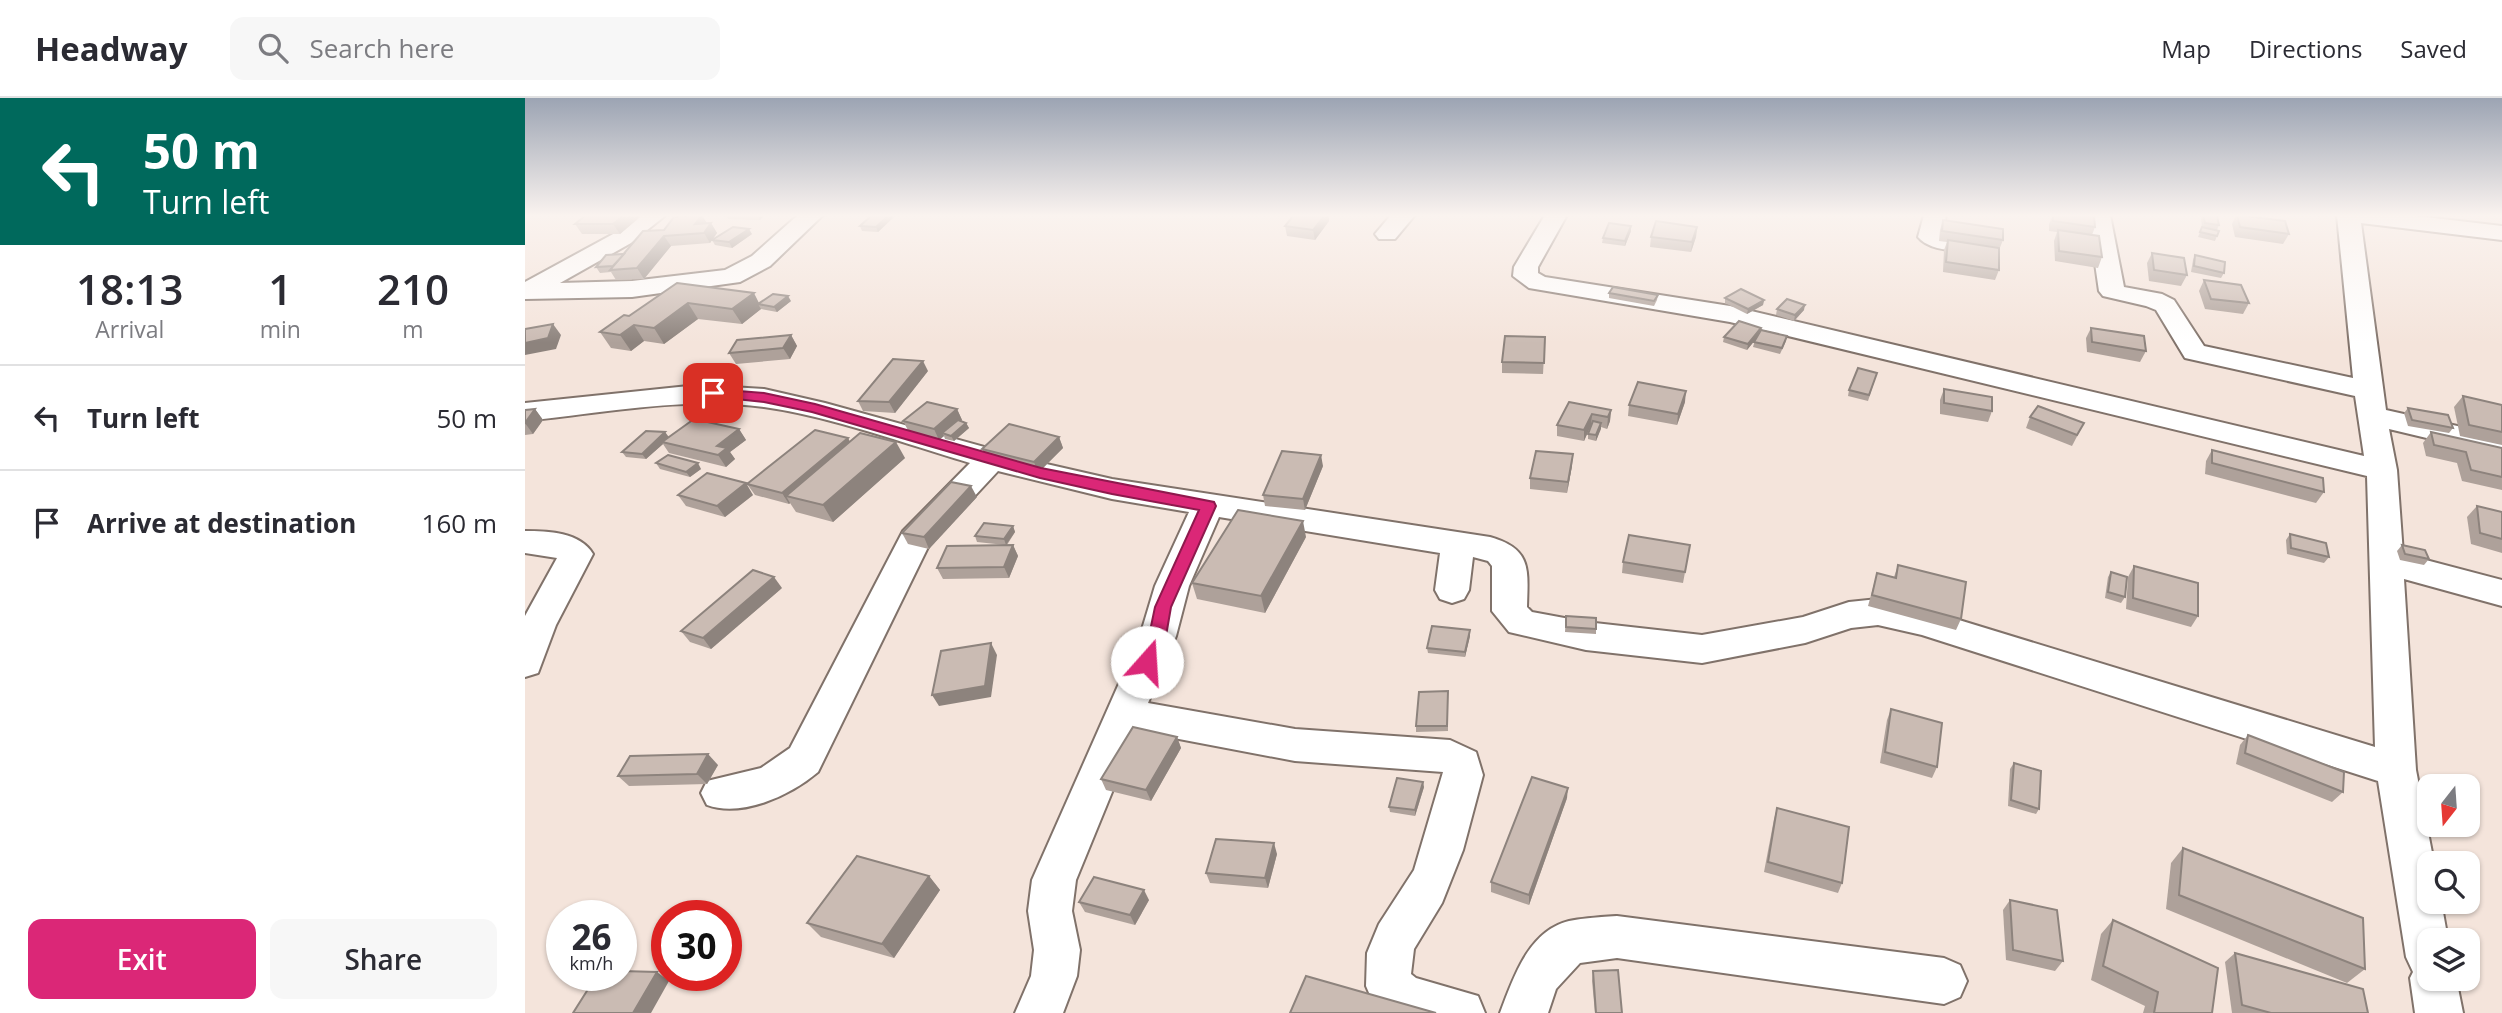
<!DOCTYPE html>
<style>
:root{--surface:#fff;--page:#f7f7f7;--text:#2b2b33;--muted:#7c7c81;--line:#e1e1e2;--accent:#db2777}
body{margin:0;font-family:"Open Sans",sans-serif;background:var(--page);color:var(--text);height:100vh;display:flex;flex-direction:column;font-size:26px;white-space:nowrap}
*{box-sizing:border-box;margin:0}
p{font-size:23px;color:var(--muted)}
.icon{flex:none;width:38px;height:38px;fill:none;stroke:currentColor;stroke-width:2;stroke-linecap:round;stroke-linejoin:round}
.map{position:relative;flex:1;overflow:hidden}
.sheet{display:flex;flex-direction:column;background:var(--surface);width:525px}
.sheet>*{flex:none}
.hud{background:#00695c;color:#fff;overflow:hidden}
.needle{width:46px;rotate:197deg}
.controls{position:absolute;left:1892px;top:676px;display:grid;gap:14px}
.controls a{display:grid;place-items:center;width:63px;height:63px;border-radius:14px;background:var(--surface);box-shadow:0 2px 5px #0004;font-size:35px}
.speed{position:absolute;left:21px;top:802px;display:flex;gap:14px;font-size:35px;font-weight:700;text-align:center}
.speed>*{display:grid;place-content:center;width:91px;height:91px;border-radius:50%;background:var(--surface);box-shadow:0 2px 5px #0004;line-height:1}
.speed small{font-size:18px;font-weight:400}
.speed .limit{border:10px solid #d22;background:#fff;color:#111}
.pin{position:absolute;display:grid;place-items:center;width:60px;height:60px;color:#fff;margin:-30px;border-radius:14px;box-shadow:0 4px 10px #0006}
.me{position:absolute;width:77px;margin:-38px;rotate:19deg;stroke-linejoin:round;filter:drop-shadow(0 0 5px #0008)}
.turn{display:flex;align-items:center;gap:24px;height:147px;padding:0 28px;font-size:32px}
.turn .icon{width:91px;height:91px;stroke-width:2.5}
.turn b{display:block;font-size:49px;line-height:60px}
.eta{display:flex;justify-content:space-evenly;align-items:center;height:119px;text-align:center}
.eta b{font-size:42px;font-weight:600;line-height:49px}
.cta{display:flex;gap:14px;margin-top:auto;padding:14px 28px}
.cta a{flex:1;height:80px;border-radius:14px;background:var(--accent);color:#fff;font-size:28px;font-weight:600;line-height:80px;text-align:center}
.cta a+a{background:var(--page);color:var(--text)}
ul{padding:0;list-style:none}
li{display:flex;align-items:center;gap:21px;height:105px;padding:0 28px;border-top:2px solid var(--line)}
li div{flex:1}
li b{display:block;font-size:26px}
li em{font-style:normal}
header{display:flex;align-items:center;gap:42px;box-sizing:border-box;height:98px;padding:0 35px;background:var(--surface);border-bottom:2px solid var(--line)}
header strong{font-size:33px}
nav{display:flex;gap:38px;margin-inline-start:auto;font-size:24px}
.search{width:490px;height:63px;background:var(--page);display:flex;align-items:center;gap:18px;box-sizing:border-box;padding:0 24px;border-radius:14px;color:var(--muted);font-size:26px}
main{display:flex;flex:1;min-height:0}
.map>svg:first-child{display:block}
</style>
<header>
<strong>Headway</strong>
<div class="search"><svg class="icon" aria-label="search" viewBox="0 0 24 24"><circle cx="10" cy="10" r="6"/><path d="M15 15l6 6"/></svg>Search here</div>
<nav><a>Map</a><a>Directions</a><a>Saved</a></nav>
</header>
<main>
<section class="sheet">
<div class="hud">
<div class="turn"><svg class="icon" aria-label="left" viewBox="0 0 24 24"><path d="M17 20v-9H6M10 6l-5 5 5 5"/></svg><div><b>50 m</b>Turn left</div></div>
</div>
<div class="eta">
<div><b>18:13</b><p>Arrival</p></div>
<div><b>1</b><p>min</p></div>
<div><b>210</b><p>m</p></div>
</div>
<ul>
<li><svg class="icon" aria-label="left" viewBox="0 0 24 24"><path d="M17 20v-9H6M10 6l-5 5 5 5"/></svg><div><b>Turn left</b></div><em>50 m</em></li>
<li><svg class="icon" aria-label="arrive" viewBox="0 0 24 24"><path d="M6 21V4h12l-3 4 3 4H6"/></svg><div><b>Arrive at destination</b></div><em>160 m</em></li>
</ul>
<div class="cta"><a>Exit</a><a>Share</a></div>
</section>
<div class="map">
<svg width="1977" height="915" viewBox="0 0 1977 915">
<rect width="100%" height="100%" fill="#f4e4db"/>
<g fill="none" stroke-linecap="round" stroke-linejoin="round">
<defs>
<g id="minor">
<path d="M115,117H141L106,145L35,185L107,183L200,172L227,158L273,117H298L245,168L215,184L107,199L0,201V184L90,135Z"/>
<path d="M866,117H890L870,141H854L850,136Z"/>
<path d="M1020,117H1042L1013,169V175L1020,179L1205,208L1839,358L1830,298L1660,260L1631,212L1621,208L1578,198L1574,193L1563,117H1585L1599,189L1637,196L1649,202L1679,248L1828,280L1812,117H1883L1977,128V142L1836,125L1861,312L1977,338V358L1864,331L1872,372L1878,456L1977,482V508L1879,481L1891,672L1909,765H1904V803H1916L1923,842H1904V880H1931L1938,915H1890L1885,880L1888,874L1881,859L1853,683L1397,537L1353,527L1326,530L1280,545L1177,565L1061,552L984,534L967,513V468L963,463L948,459L944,492L939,501L927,505L915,501L910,492L915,455L694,419L664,488L651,538L623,605L770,631L925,642L951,654L958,677L938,752L917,805L889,851L886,876L891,880L953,898L960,915H861L848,904L841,888L842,855L854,826L889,772L918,674L770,663L612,633L551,782L547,813L555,852L552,878L538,915H490L506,878L509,852L503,813L507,782L615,538L630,488L664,414L587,401L473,373L404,447L293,674C266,697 217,720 182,707L176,695L182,683L236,670L265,650L378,433L445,365C381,346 305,318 239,309C161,298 78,315 0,323V305L173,287L239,291L300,305L517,365L587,381L965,439C1007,451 1003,471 1002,509L1007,514L1061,524L1177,537L1278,519L1324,504L1353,501L1398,511L1850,649L1842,378L1205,224L1004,190L988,178L989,169Z"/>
<path d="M1399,117H1421L1418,135L1434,141L1438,146L1434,151C1422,154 1401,149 1393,139Z"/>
<path d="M0,433C23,433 55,434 68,456L31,527L13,575L0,579V518L32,460L0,455Z"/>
<path d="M1092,818L1419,860L1435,867L1442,883L1435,899L1419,906L1092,860L1055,865L1031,891L1023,915H975C988,881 1003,833 1044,823C1059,820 1076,819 1092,818Z"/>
</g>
</defs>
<use href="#minor" stroke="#80726a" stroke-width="4"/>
<use href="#minor" fill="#fff" fill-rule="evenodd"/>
</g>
<g fill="#aea19a">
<path d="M177,117L181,126L186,125L192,135L185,145L146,148L119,181L91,182L86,174L75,175L71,169L99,156L139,132Z"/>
<path d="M201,117H240L235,122L203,121Z"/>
<path d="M347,117H371L353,134L337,133L335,128Z"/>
<path d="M800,117H804V123L790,142L762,138L760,128Z"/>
<path d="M1528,117H1569L1570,129L1567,137L1577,159L1573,170L1530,163L1529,143L1532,134L1524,133V126Z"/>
<path d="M1677,117H1688L1694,127L1692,132V138L1690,143L1673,139L1677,129L1676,121Z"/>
<path d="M1711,117H1718L1764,136L1758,146L1710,139L1707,126Z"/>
<path d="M115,119L95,136H57L50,126Z"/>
<path d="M1418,122L1478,142L1474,152V172L1470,182L1418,174L1419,152L1422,144L1414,143L1415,132Z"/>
<path d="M1172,129L1171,139L1166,154L1125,149L1126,139Z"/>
<path d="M1106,133L1100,148L1077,145L1078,140Z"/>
<path d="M227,136L207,150L190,147L187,142Z"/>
<path d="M1627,155L1662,177L1656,188L1624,183L1622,165Z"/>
<path d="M1670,157L1699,175L1696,180L1666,174L1668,162Z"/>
<path d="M1679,182L1724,205L1718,216L1680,211L1674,193Z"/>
<path d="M152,185L235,205L266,203L252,214L236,211L217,226L173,221L139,246L119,243L106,253L86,250L75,234L104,218Z"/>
<path d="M1084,195L1133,197L1132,202L1129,208L1084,200Z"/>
<path d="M1200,200L1239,202L1238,207L1222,216L1200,205Z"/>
<path d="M1252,211L1279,212L1269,223L1251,217Z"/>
<path d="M1566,230L1621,253L1615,264L1562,254L1561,240Z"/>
<path d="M1236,232L1261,243L1255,256L1228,249L1230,242L1222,252L1198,244L1199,239Z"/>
<path d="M266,237L272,248L265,261L211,266L204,255Z"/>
<path d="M1020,239L1018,276L977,275V264Z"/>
<path d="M403,273L370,315L338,313L333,303Z"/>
<path d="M1352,275L1343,303L1323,298L1324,292Z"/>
<path d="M1419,291L1467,313L1463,324L1415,316V302Z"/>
<path d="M1938,298L1977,307V347L1935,338L1929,309Z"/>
<path d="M1044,304L1086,312L1085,323L1082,331L1076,329L1071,343L1063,341V336L1066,327L1059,343L1032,338V327Z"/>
<path d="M1160,304L1152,327L1103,318L1104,307Z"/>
<path d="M1883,310L1928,330L1924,335L1883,328L1879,315Z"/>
<path d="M10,311L18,322L8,336L0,337V312Z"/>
<path d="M432,311L437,322L436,323L441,325L444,330L429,343L420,341L419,338L414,342L384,334L378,323Z"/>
<path d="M1505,319L1559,325L1547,348L1501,330Z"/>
<path d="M214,331L221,342L205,354L210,361L201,369L144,355L138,346L121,361L101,359L97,354L140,334L144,339Z"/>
<path d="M1906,334L1977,350V392L1937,383L1932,365L1901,358L1898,345Z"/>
<path d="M534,339L538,350L513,375L462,362L457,351Z"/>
<path d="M323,340L325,344L380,360L308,424L271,414L265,405L264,406L230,397L222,386Z"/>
<path d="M1687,352L1799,394L1791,405L1680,376L1681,363Z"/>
<path d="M131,365L176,371L165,379L135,371Z"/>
<path d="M798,368L780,412L740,408L738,397Z"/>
<path d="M1047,368L1042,395L1005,391V380Z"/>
<path d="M153,397H228L200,419L161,408Z"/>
<path d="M452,399L404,451L383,446L377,435Z"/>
<path d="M1952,408L1977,414V455L1946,446L1942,419Z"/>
<path d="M488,428L490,434L482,447H488L493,458L484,480L418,481L412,470L480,447L452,444L450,438Z"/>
<path d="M1765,436L1804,459L1799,465L1762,456L1761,442Z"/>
<path d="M781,439L740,515L672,501L667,485Z"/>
<path d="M1165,447L1158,485L1097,475L1098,464Z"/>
<path d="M1877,447L1904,461L1899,467L1875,462L1872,453Z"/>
<path d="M1373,467L1436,521L1431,532L1343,508L1352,475L1369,479Z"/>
<path d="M1609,468L1673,518L1666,529L1601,511L1603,479Z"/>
<path d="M1586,474L1600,499L1596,505L1580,500L1583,479Z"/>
<path d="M257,490L186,551L165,544L156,533Z"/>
<path d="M1041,518L1071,520V536L1040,534Z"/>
<path d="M945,538L940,559L903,555L902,550Z"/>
<path d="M923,593V633L891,634V628Z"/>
<path d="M1366,611L1412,669L1407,680L1355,665L1362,622Z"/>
<path d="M1723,637L1818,694L1807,704L1711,666L1715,647Z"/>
<path d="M652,639L656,650L626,703L581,692L576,681Z"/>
<path d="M1489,665L1514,711L1511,716L1483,708L1485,671Z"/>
<path d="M193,667L182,686L104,688L93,678Z"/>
<path d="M899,689L890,718L865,714L864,709Z"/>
<path d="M1042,700L1004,807L966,794V784Z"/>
<path d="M1252,710L1317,785L1313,795L1239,774L1249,721Z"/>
<path d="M1658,750L1840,871L1822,885L1641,811L1646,765Z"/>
<path d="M752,756L743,790L685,785L681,775Z"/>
<path d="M404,778L415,792L369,860L296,839L282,825Z"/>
<path d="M624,802L610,827L560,814L554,804Z"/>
<path d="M1485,802L1538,863L1530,873L1481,862L1478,812Z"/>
<path d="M1588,822L1687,915H1618L1620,908L1566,882L1576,836Z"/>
<path d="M1710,855L1843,915H1707L1700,864Z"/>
<path d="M1068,873L1097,915H1070L1067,883Z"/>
</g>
<g fill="#8d837d">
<path d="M99,117H114L115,119L95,136L88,126Z"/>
<path d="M177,117L183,127L170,126Z"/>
<path d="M232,117H240L235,122Z"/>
<path d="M364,117H371L353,134L351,129Z"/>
<path d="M800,117H804V123L790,142L788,132Z"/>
<path d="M186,125L192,135L185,145L179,135Z"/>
<path d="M1106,128V133L1100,148V143Z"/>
<path d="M1172,129L1171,139L1166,154L1167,144Z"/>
<path d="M224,131L227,136L207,150L204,144Z"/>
<path d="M139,138L146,148L119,181L112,170Z"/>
<path d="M229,195L235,207L233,206L236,211L217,226L207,211Z"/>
<path d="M263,198L266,203L252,214L249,209Z"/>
<path d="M1239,202L1238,207L1222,216L1223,211Z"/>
<path d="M163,205L173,221L139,246L129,230Z"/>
<path d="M1280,207L1279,212L1269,223L1270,217Z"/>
<path d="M28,226L36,237L31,251L0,257V245Z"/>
<path d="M109,227L119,243L106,253L95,237Z"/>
<path d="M1236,230L1235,236L1222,252L1223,246Z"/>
<path d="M266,237L272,248L265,261L258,250Z"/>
<path d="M398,263L403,273L370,315L364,304Z"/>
<path d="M1161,293L1160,304L1152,327L1153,316Z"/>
<path d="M10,311L18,322L8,336L0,325Z"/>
<path d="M432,311L437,322L421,336L417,335L419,338L414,342L409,331Z"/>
<path d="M1086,312L1085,323L1082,331L1083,319Z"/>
<path d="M1067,316L1066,327L1059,343V332Z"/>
<path d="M441,325L444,330L429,343L426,338Z"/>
<path d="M1076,325V331L1071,343V337Z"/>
<path d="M214,331L221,342L205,354L210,361L201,369L193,357L192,348Z"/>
<path d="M140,334L144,340L137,344L138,346L121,361L117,356Z"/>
<path d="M534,339L538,350L513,375L509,364Z"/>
<path d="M323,340L329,352L261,398L265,405L264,406L257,395Z"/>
<path d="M371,344L380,360L308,424L298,407Z"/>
<path d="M1048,356L1047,368L1042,395L1043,384Z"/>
<path d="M796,357L798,368L780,412L778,401Z"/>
<path d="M173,365L176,371L165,379L161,374Z"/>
<path d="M221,385L228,397L200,419L192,408Z"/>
<path d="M446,388L452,399L404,451L399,439Z"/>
<path d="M778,423L781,439L740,515L736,498Z"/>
<path d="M488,428L490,434L481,447L479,441Z"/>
<path d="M488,447L493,458L484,480L479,469Z"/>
<path d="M249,479L257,490L186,551L178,540Z"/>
<path d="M945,532V538L940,559V554Z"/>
<path d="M466,545L472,557L466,599L414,608L407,597Z"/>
<path d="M652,639L656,650L626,703L621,692Z"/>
<path d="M183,656L193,667L182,686L172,676Z"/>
<path d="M898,684L899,689L890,718V712Z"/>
<path d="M1043,690L1042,700L1004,807V797Z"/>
<path d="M749,745L752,756L743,790L740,780Z"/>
<path d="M404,778L415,792L369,860L357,846Z"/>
<path d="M619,792L624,802L610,827L605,817Z"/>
<path d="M132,874L144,883L126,915H108Z"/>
</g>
<g fill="#cabbb3" stroke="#8d837d" stroke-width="2">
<path d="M61,117H99L88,126H50Z"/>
<path d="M177,117L170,126L186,125L179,135L139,138L112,170L85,172L118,133L139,132L149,119Z"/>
<path d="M347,117H364L351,129L335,128Z"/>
<path d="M769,117H800L788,132L760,128Z"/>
<path d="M1528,117H1569L1570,129L1528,123Z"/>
<path d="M1678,117L1692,118L1694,127L1680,125Z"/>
<path d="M1712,117L1760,123L1764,136L1715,129Z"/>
<path d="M1418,122L1478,131V142L1417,133Z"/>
<path d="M1131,123L1172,129L1167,144L1126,139Z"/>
<path d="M1084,125L1106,128L1100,143L1078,140Z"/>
<path d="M208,129L224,131L204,144L187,142Z"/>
<path d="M1677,129L1694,133L1692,138L1675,134Z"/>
<path d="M1533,132L1574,138L1577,159L1534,153Z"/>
<path d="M1423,142L1474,150V172L1421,164Z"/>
<path d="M1627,155L1659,160L1662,177L1629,172Z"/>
<path d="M99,156L88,168L71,169L81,157Z"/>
<path d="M1670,157L1700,164L1699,175L1669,168Z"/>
<path d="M1679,182L1716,187L1724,205L1686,201Z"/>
<path d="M152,185L229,195L207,211L163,205L129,230L109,227L95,237L75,234L99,217L104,218Z"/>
<path d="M1088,189L1133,197L1129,203L1084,195Z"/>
<path d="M1216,191L1239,202L1223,211L1200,200Z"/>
<path d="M248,196L263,198L249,209L233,206Z"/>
<path d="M1262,201L1280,207L1270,217L1252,211Z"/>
<path d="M1214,223L1236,230L1223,246L1199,239Z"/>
<path d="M28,226L23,240L0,245V231Z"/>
<path d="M1566,230L1619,238L1621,253L1567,244Z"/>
<path d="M1236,232L1262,238L1257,250L1229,244Z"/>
<path d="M266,237L258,250L204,255L212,242Z"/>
<path d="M980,238L1020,239L1019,265L977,264Z"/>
<path d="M368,261L398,263L364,304L333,303Z"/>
<path d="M1333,270L1352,275L1344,297L1324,292Z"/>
<path d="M1113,284L1161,293L1153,316L1104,307Z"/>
<path d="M1419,291L1467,299V313L1419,305Z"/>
<path d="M1938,298L1977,307V334L1944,327Z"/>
<path d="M402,304L432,311L409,331L378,323Z"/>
<path d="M1044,304L1086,312L1083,319L1067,316L1059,332L1032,327Z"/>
<path d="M1513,308L1559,325L1552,337L1505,319Z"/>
<path d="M1883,310L1923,317L1928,330L1887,322Z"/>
<path d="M10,311L0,325V312Z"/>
<path d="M169,321L214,331L192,348L202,350L193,357L137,344Z"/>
<path d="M433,322L441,325L426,338L417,335Z"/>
<path d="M1068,323L1076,325L1071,337L1063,336Z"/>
<path d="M484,326L534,339L509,364L457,351Z"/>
<path d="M290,332L323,340L257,395L222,386Z"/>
<path d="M121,333L140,334L117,356L97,354Z"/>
<path d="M1906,334L1977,350V379L1946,372L1941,354L1909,347Z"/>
<path d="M335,335L371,344L298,407L261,398Z"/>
<path d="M1687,352L1798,380L1799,394L1687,365Z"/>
<path d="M757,353L796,357L778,401L738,397Z"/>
<path d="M1011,353L1048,356L1043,384L1005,380Z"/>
<path d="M143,357L173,365L161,374L131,365Z"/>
<path d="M182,375L221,385L192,408L153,397Z"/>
<path d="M426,384L446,388L399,439L377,435Z"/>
<path d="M1952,408L1977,414V441L1955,435Z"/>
<path d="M713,412L778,423L736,498L667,485Z"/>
<path d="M459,425L488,428L479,441L450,438Z"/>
<path d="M1765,436L1801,445L1804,459L1766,450Z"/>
<path d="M1104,437L1165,447L1160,474L1098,464Z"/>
<path d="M488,447L479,469L412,470L422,448Z"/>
<path d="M1877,447L1900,452L1904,461L1880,456Z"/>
<path d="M1373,467L1441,484L1436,521L1347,497L1352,475L1371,480Z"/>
<path d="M1609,468L1673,485V518L1608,500Z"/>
<path d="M228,472L249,479L178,540L156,533Z"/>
<path d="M1586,474L1602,479L1600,499L1583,494Z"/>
<path d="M1041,518L1071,520V531L1041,529Z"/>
<path d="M907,528L945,532L940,554L902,550Z"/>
<path d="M466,545L460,588L407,597L416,553Z"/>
<path d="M923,593L922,628H891L894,594Z"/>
<path d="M1366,611L1417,625L1412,669L1360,654Z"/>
<path d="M608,629L652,639L621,692L576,681Z"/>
<path d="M1723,637L1819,674L1818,694L1720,655Z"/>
<path d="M183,656L172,676L93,678L105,658Z"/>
<path d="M1489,665L1516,673L1514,711L1486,702Z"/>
<path d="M1007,679L1043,690L1004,797L966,784Z"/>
<path d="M872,680L898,684L890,712L864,709Z"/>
<path d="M1252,710L1324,729L1317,785L1243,764Z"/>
<path d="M691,741L749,745L740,780L681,775Z"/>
<path d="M1658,750L1838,820L1840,871L1654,797Z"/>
<path d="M332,758L404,778L357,846L282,825Z"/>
<path d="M569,779L619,792L605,817L554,804Z"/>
<path d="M1485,802L1532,812L1538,863L1488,852Z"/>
<path d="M1588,822L1693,870L1687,915H1629L1633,894L1578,868Z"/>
<path d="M1710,855L1838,891L1843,915H1746L1717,907Z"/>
<path d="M1093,872L1097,915H1071L1068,873Z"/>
<path d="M96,873L132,874L108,915H48L72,877H96Z"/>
<path d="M781,878L911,915H765Z"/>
</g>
<linearGradient id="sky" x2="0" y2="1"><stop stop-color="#9ca4b3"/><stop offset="0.48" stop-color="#faf3ef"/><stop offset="1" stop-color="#faf3ef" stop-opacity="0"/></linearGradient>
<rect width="1977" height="245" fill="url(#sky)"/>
<path fill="#db2777" stroke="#8e194d" stroke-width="2" d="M188,291L239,295L290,306L516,370L689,404L691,408L646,509L641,538L629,569H616L614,564L624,538L630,509L674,412L587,396L515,380L287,314L239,304L183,298V293Z"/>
</svg>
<div class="controls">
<a><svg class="needle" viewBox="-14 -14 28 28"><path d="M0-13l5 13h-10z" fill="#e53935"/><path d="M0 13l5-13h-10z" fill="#7c7c81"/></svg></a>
<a><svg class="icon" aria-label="search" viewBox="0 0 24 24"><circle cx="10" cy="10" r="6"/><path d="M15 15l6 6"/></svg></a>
<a><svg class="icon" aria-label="layers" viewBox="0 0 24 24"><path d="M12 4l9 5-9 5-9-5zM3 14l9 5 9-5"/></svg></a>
</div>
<div class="speed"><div>26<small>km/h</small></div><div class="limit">30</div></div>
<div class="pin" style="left:188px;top:295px;background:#d93025"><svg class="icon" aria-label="arrive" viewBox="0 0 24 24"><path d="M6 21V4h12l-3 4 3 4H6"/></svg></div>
<svg class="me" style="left:622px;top:564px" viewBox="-20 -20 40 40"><circle r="19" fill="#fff"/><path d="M0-13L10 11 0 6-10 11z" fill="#db2777"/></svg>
</div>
</main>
